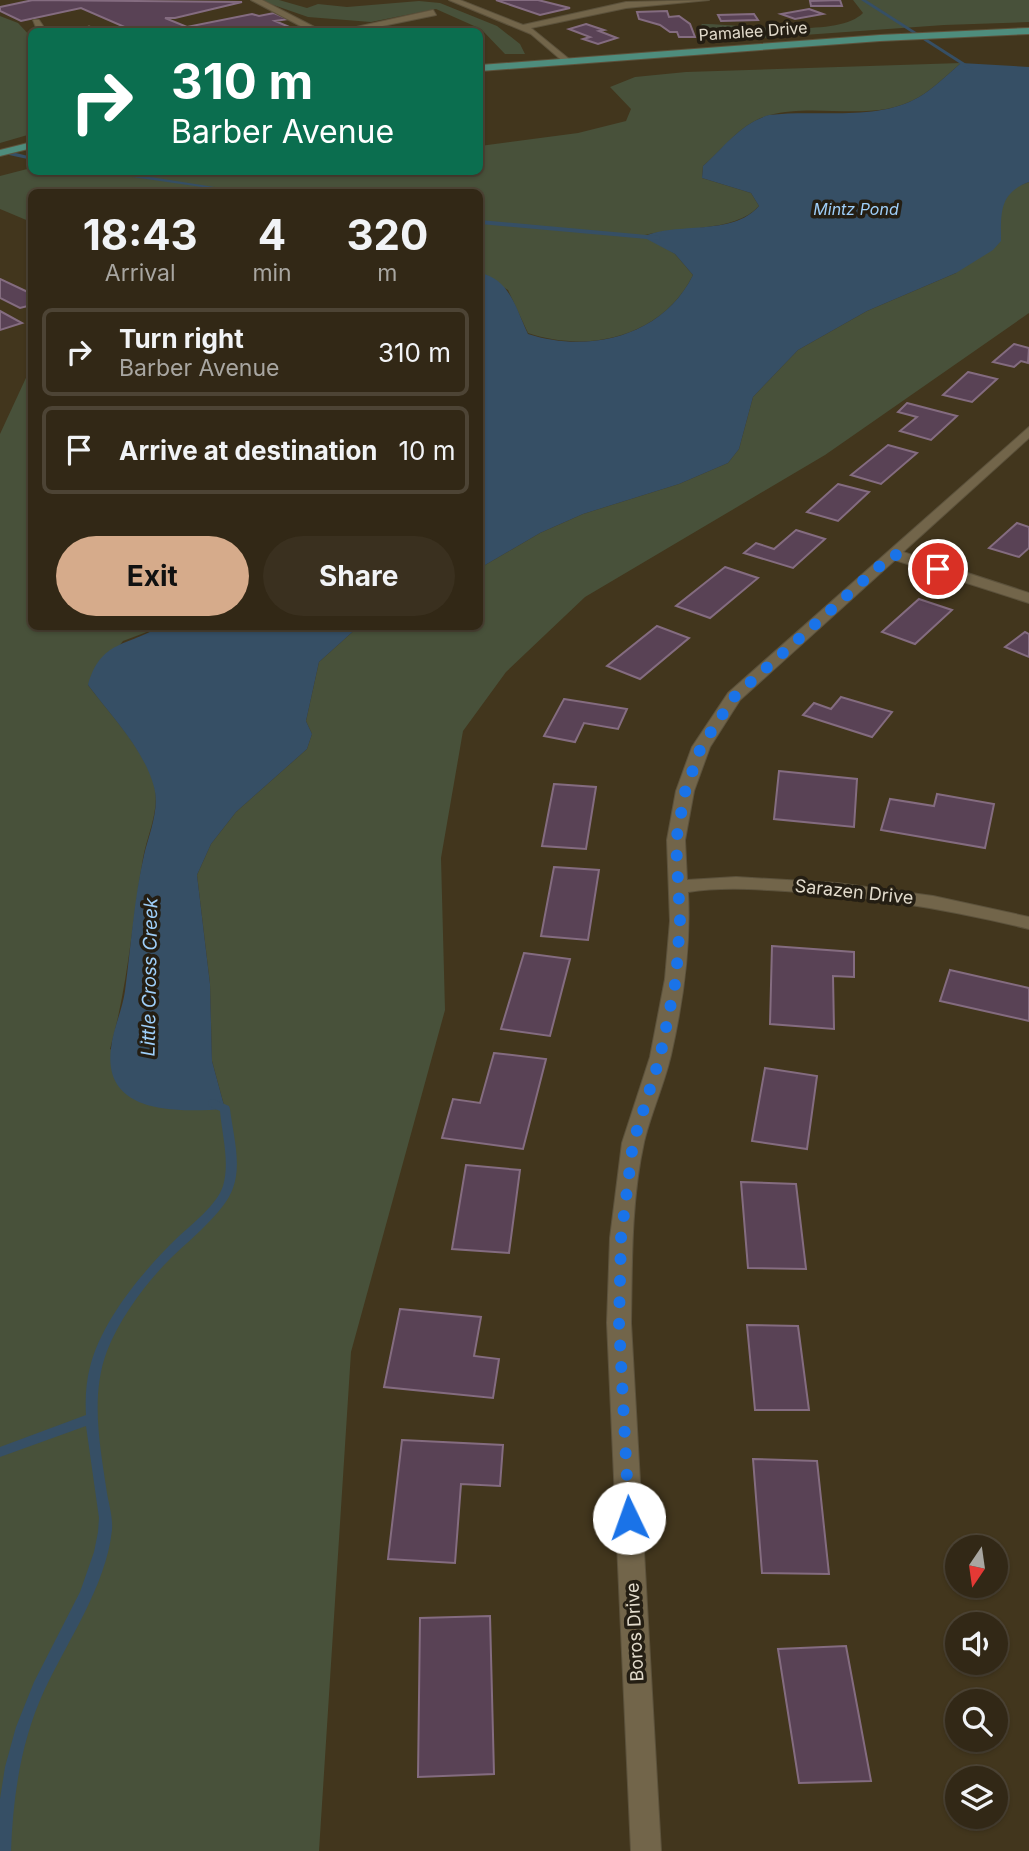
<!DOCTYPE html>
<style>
:root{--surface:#322816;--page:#3a301f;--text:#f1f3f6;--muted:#a8a6a1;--line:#4d4435;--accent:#d6ab8b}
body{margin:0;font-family:Inter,sans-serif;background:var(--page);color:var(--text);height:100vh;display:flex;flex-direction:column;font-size:26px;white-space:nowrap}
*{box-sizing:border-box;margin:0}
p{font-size:23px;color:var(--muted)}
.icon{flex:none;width:38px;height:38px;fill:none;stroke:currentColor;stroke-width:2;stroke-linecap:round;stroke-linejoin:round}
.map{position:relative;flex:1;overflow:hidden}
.drawer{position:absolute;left:28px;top:189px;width:455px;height:441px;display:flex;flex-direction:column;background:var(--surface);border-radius:10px;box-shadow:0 2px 5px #0004,0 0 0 2px var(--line)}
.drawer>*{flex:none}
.guide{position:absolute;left:28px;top:28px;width:455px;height:147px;border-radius:10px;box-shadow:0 2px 5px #0004,0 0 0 2px var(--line);background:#0b6e4f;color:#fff;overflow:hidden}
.needle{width:46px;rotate:193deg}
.tools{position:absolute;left:945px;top:1535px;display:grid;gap:14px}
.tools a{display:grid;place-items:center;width:63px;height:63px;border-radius:50%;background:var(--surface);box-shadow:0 2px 5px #0004,0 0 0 2px var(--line);font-size:35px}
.pin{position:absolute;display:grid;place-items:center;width:60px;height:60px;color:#fff;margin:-30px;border:4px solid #fff;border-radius:50%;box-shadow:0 2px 7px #0007}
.me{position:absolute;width:77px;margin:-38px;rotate:357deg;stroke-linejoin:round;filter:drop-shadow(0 0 5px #0008)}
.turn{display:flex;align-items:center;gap:24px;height:147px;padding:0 28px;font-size:32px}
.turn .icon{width:91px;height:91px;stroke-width:2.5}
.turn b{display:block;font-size:49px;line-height:60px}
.eta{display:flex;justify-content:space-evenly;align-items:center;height:119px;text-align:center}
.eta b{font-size:42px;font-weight:700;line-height:49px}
.cta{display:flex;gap:14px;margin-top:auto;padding:14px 28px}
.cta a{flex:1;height:80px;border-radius:42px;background:var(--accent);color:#111;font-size:28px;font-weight:700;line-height:80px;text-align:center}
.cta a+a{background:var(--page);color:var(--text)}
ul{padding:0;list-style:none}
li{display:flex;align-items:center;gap:21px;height:88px;margin:0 14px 10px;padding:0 14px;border:4px solid var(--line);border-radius:10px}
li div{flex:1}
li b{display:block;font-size:26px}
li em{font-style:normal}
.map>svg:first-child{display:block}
</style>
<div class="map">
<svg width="1029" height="1851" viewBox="0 0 1029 1851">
<rect width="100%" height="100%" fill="#42361d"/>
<g fill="#48513a">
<path d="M259,0H279L307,8L318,4L347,7L419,1L440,3L497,26L520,44L525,54H505L481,29L436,9L371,22L308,17Z"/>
<path d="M853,0H1029V22L944,25L733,40L707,35L698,29L702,24C738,24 838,39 863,13Z"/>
<path d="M0,16L18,23L32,38L31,134L0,143Z"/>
<path d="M961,63C948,74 934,88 919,97C874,124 818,102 770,115C742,122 724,148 703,166L702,178L751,193L759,206C734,233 679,226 645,235L675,254L693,275C663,336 590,354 528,333L508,290L480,273V192H32L31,222L0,209V176L31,168L32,172H480V146L578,133L626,121L631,109L610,87L635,77L686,72Z"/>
<path d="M1029,182V313L825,455L585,597L506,672L463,731L441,858L445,1010L351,1352L319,1851H0V434L31,367L32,626L160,627L123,641L88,685C109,713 149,755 155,789C159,812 147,836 143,858C132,922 128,986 110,1049L225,1109L212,1061L210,984L197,875L211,844L236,812L307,749L312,734L306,721L319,662L358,627L480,626V568L540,533L583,514L679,484L728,463L739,449L753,397L798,350L867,311L956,273L1013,188Z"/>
</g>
<g fill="#364f65">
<path d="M961,63L1029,67V182C999,193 1001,213 1001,241L993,250L956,273L867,311L798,350L753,397L739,449L728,463L679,484L583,514L540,533L480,568V273C510,279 516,309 528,334C590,354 663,336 693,275L675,254L643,237C677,221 732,237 759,206L751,193L702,178L703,166C724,147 741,123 769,115C816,109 876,122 919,97C934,88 948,74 961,63Z"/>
<path d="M160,626L358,627L319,662L306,721L312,734L307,749L236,812L211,844L197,875L210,984L212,1061L225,1109C180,1112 102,1116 111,1048C113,1029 122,1011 125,991C131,946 134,899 144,855C149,834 160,809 154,787C144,749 111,716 88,685C101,639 128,647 160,626Z"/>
</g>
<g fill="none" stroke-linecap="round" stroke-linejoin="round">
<g fill="#364f65" fill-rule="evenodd">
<path d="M861,0H866L974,69L970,70Z"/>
<path d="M0,149L32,157V160L0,153Z"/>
<path d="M110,172H119L246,192H236L112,174Z"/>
<path d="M480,220L658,236L661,238L658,240L480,224Z"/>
<path d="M213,1099L229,1106L230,1109C233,1134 242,1164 233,1188C225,1212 188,1241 170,1259C145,1284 120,1318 107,1351C90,1396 100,1446 107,1493C109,1505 113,1517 112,1530C106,1586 68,1640 44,1691C21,1741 13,1796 11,1851H0V1799L5,1767L16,1727L34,1682L80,1592L94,1552L98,1532L99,1518L86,1426L0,1457V1447L86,1415C85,1399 86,1382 90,1367C102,1320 143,1271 177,1238C191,1225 217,1205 223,1186C230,1162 222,1135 220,1111L209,1106L208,1103L209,1100Z"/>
</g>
</g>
<g fill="#594255" stroke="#846c80" stroke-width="2">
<path d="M33,0L242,2L175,18H165L187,27L252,14L259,16L274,13L288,19L275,21L287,26L261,32H136L81,8L21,21L0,11V7Z"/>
<path d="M496,0H538L570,8L540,15Z"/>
<path d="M840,0L842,6H811L810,1Z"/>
<path d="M809,9L823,14L795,19L781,14Z"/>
<path d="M667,11L669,17L679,16L690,24L695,37H679L677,32H670L660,25L639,19L637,12Z"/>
<path d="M754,14L758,20L721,21L718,15Z"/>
<path d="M586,24L604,30L599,31L617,38L598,44L583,39L590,37L569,29Z"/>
<path d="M0,279L32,294V305L20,308L0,298Z"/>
<path d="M0,311L22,323L0,330Z"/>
<path d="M1014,344L1029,348L1028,363L1021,361L1014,367L993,362Z"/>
<path d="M968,372L997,379L972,402L943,395Z"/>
<path d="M907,403L957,416L931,440L900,431L917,417L898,412Z"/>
<path d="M888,445L917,453L881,484L851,475Z"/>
<path d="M838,484L869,492L838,521L807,512Z"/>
<path d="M1017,523L1029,527V548L1019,557L989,548Z"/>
<path d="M796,530L825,539L793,568L744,553L756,543L774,549Z"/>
<path d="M725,567L758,578L710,618L676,606Z"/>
<path d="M919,599L952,610L915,644L882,632Z"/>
<path d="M657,626L689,638L640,679L607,666Z"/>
<path d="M1025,632L1029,634V657L1005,647Z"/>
<path d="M841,697L892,712L872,737L803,715L814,703L831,709Z"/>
<path d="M564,699L627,709L618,729L584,723L575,742L544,736Z"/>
<path d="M779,771L857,779L854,827L774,819Z"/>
<path d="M554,784L596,787L586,849L542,846Z"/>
<path d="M937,794L994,804L985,848L881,830L890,799L934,806Z"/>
<path d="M554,867L599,870L588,940L541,936Z"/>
<path d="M772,946L854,952V977L833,976L834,1029L770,1024Z"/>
<path d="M524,953L570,959L550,1036L501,1029Z"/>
<path d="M950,970L1029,988V1021L940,1001Z"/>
<path d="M494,1053L546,1059L523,1149L442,1138L453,1099L480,1103Z"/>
<path d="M765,1068L817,1076L807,1149L752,1141Z"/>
<path d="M466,1165L520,1170L509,1253L452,1249Z"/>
<path d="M741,1182L796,1184L806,1269L748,1268Z"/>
<path d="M400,1309L481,1317L474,1356L499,1359L493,1398L384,1387Z"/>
<path d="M747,1325L798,1326L809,1410H755Z"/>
<path d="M402,1440L503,1445L500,1486L461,1484L455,1563L388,1559Z"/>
<path d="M753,1459L817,1461L829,1574L762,1573Z"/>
<path d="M490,1616L494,1774L418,1777L420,1618Z"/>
<path d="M846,1646L871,1781L799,1783L778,1649Z"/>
</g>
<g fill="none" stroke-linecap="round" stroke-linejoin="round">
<defs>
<g id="service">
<path d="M251,0H262L324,32H312Z"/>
<path d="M433,10L436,15L353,32H334Z"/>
<path d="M33,20H39L47,32H38Z"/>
<path d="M89,26L93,29L91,32H82Z"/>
</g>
<g id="minor">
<path d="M449,0H460L523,25L626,2L709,0L626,8L531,28L569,59L566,64L531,34Z"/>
<path d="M1029,427V438L903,552L1029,593V603L895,560L740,700L710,747L694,791L685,840L687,880L736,877L837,883L933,896L1029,917V929C948,909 868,896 785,891C752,889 720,887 688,892C691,947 683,1002 671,1055C664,1085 651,1113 644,1142C631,1201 632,1263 631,1323L661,1851H631L607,1323L610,1238L622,1143L650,1057L665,979L670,921L667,840L676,791L692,747L728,693Z"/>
</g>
<g id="primary">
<path d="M1029,28V34L880,41L480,71V65L880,35Z"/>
<path d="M32,142V148L0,156V150Z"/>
</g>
</defs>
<use href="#service" stroke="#5c523c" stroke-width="2"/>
<use href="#minor" stroke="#5c523c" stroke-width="2"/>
<use href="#primary" stroke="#5c523c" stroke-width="2"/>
<use href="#service" fill="#72654a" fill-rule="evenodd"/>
<use href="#minor" fill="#72654a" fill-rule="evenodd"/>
<use href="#primary" fill="#4e8d7d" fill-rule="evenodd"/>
</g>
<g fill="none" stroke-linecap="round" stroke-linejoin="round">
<path stroke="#1a73e8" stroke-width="12" stroke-dasharray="0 21.6" d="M629,1518L619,1323L621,1238L633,1143L660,1057L676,979L680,921L676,841L685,792L701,747L734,697L893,554L938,569"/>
</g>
<g text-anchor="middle" stroke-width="7" stroke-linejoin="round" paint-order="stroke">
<g font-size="16" fill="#e2dbcc" stroke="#241e13">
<text transform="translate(753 31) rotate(-4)" y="6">Pamalee Drive</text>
</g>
<g font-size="16" font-style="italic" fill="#9fcff9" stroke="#241e13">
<text x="856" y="215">Mintz Pond</text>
</g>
<g font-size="18" fill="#e2dbcc" stroke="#241e13">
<text transform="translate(854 892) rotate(6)" y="6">Sarazen Drive</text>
<text transform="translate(635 1632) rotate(-93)" y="6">Boros Drive</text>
</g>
<g font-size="19" font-style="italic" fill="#9fcff9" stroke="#241e13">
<text transform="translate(149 977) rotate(-89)" y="7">Little Cross Creek</text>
</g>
</g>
</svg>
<div class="tools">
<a><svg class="needle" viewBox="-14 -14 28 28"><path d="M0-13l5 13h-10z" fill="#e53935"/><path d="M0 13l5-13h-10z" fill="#a8a6a1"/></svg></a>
<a><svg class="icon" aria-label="sound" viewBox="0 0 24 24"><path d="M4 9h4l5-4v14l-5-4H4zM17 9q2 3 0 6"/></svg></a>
<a><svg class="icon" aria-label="search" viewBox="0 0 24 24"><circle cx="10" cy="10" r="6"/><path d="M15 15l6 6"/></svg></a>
<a><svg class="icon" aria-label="layers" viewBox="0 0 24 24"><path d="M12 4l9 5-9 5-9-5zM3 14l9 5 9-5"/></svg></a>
</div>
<div class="pin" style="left:938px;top:569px;background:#d93025"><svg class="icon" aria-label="arrive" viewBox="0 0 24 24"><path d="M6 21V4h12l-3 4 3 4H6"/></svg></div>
<svg class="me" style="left:629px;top:1518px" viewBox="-20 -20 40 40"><circle r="19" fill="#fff"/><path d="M0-13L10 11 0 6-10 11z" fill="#1a73e8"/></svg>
<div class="guide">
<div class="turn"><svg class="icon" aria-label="right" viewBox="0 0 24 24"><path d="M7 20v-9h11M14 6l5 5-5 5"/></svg><div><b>310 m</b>Barber Avenue</div></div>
</div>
<section class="drawer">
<div class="eta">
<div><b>18:43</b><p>Arrival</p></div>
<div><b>4</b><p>min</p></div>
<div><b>320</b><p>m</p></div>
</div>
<ul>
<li><svg class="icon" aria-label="right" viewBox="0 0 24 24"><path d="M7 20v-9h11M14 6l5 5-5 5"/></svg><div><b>Turn right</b><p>Barber Avenue</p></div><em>310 m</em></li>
<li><svg class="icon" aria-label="arrive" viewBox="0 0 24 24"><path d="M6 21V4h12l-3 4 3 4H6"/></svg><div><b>Arrive at destination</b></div><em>10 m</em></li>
</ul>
<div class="cta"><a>Exit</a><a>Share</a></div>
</section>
</div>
